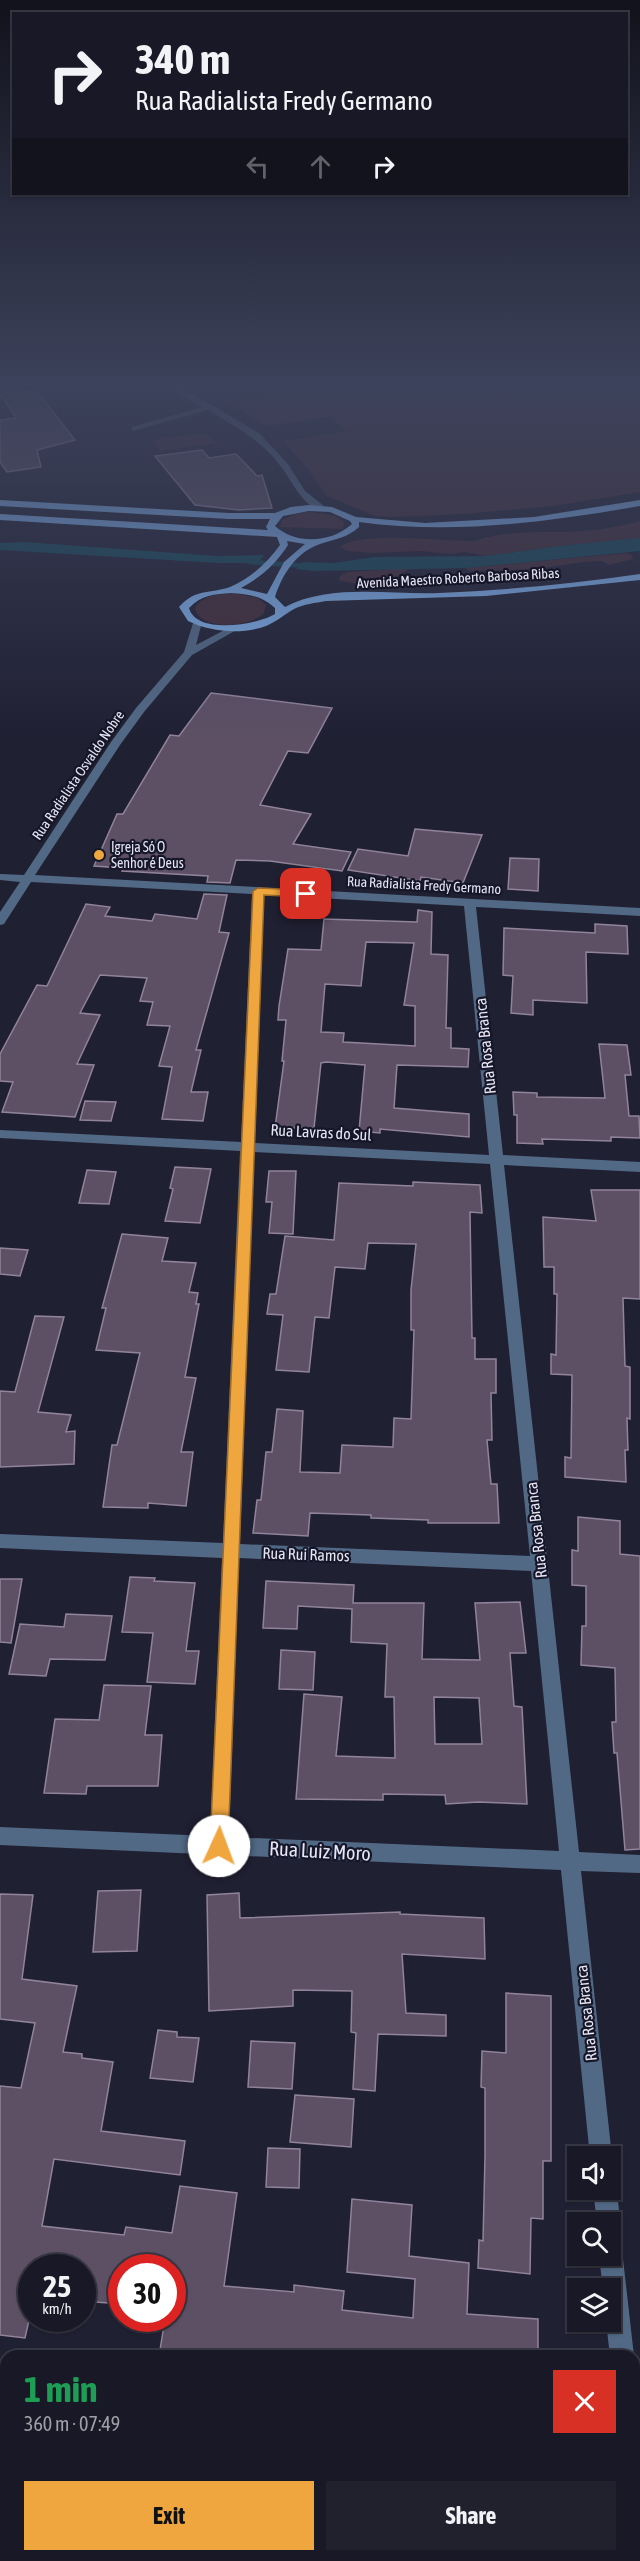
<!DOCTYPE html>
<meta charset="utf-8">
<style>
:root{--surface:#181826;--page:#21212e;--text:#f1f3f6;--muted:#9fa0a7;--line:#363743;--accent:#f0a63e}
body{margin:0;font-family:"Asap Condensed",sans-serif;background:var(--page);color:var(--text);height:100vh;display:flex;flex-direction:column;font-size:22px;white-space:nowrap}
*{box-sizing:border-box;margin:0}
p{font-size:20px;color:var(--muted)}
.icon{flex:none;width:33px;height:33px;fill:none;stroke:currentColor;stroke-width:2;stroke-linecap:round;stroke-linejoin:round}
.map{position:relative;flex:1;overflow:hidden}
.details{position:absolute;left:0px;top:2350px;width:640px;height:212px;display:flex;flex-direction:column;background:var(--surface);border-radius:18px 18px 0 0;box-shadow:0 2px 4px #0004,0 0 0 2px var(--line)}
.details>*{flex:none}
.banner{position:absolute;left:12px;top:12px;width:616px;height:183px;border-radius:0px;box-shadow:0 2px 4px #0004,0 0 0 2px var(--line);background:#181826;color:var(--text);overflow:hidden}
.buttons{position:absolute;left:567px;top:2146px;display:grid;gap:12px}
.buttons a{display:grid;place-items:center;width:54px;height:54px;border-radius:0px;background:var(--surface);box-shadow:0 2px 4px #0004,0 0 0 2px var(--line);font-size:30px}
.speed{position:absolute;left:18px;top:2254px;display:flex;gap:12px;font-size:30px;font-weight:700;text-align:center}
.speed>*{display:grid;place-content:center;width:78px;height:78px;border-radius:50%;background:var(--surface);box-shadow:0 2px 4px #0004,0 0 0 2px var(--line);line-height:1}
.speed small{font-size:15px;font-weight:400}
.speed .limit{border:9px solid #d22;background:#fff;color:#111}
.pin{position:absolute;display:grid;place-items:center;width:51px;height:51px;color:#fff;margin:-26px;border-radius:12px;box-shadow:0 3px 9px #0006}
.me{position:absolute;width:66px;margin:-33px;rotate:2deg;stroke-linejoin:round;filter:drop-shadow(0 0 4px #0008)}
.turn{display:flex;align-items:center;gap:21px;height:126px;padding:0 24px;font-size:27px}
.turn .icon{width:78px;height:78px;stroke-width:2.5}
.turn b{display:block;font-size:42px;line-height:51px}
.lanes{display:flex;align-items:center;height:57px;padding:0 24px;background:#0003;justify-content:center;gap:30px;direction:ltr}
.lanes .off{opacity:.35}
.round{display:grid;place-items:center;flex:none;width:63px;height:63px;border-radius:0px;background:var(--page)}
.head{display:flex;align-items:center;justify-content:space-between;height:102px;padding:0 24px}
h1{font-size:36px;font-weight:700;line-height:45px;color:#1e9e55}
.primary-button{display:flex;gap:12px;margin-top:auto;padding:12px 24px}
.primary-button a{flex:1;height:69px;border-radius:0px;background:var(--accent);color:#111;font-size:24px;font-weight:700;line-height:69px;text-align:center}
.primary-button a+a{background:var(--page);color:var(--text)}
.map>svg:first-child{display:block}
</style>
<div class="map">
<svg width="640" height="2561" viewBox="0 0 640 2561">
<rect width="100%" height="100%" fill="#202033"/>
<g fill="#422c39">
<path d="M325,382H640V492L552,506L463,514L391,517L375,516L327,496L305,465L283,441L347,431L330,417L267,426L223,400Z"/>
<path d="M207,433L216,443L161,451L152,440Z"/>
<path d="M310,512L335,516L344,522L343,529L280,527L282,520L295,514Z"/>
<path d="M640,521V538L567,545L485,556L465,552L450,554L422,551L372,553L348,551L340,547C362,530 444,542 474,541C498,532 535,532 561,532C588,532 614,528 640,521Z"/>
<path d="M627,553L632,555L633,559L609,565L602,561L583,562L537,569L469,571L466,568Z"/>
<path d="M391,569H408C394,583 358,587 339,580L340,576L348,572Z"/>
<path d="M233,593L258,598L266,605L264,613C250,627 200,632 195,608C203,595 219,594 233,593Z"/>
</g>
<g fill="#174757">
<path d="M640,538V551L466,568L314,571L296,569L302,562L333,563L375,557L485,556L567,545Z"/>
<path d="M25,542L217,556L264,555L258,563H218L0,550V543Z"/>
</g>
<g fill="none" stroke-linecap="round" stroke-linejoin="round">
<path stroke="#174757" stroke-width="4.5" d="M250,562L307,566"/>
</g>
<g fill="#5d5065" stroke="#91839a" stroke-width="1.5" fill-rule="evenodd">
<path d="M36,390L75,440L37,450L41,467L7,472L0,462V420L16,418L0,394Z"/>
<path d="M202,450L209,458L236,454L257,476L262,475L272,508L239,510L195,505L155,456Z"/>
<path d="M211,693L332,708L308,753L288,751L260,805L311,814L293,844L351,852L342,871L270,861L236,860L230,883L207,882L208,876L122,871L123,868L94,866L117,814H123L170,735L179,736Z"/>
<path d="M415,829L482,835L463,883L421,877L420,881L348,870L358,849L408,856Z"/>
<path d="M510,858L539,859L538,891L508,889Z"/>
<path d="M204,894L227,895L219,932L229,933L196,1050H201L191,1092H208L203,1121L162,1119L172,1067L159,1066L170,1026L147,1025L153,1002L140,1001L147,978L100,975L80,1013L100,1015L77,1064L94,1065L75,1117L2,1112L13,1082L0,1081V1054L37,985L47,986L86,904L110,907L105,916L152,921L155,914L197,919Z"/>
<path d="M418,910L432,912L431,954L448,955L446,1028H451V1048L469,1049L468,1067L397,1065L394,1108L469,1114V1137L380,1129V1133L359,1131L365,1065L326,1062L321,1063L314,1128H275L284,1061H282L286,1020H278L279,1006L288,949L321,950L324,919L417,922ZM366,942L414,943L404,1005L415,1006V1046L343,1042L344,1033L321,1032L325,984L361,986Z"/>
<path d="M595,924L627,926L628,954L586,952L587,1003L533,1000V1015L511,1013L513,976L503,975L504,928L595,933Z"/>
<path d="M599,1044L627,1045L631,1075H625L629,1116H639L640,1138L611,1137V1141L542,1139L543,1144L517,1143V1115H514L513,1092L537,1093V1097L605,1098Z"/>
<path d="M85,1101L116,1102L111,1121L80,1120Z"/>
<path d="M175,1167L211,1169L200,1223L165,1221L173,1189L170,1188Z"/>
<path d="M87,1170L116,1172L109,1204L79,1203Z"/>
<path d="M269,1171H296L293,1234L269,1233L272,1202H266Z"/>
<path d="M413,1182L480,1185L482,1213L470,1212L472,1338H475V1359H496V1393H491L492,1440H487L491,1484H497L499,1523H428V1520L371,1518V1515L310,1513L308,1536L253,1533L257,1500H261L266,1452H272L277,1409L303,1411L300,1472L340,1473L342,1445L393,1447L394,1418L411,1419L414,1330H411V1290L416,1244L368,1243L365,1269L335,1267L329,1318L315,1317L309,1372L276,1370L283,1315L267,1314L270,1294H276L285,1236L334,1240L339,1183L413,1186Z"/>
<path d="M591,1190H640V1299L623,1298L625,1366L630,1367V1419L627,1418L628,1450H625L626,1482L565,1477V1457L571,1458L572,1375L551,1374V1354L556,1355L557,1294H554V1267H544L543,1217L596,1221Z"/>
<path d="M122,1234L168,1238L162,1261L196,1263L189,1292L198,1293L196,1304H199L185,1377L196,1378L181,1452H193L186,1506L148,1503V1508L103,1507L112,1445H117L140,1353L96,1350L106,1308H102Z"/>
<path d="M0,1248L28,1250L20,1276L0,1274Z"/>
<path d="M35,1316L64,1317L38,1412L71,1415L66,1432L75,1431L74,1464L0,1467V1391L15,1392Z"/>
<path d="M578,1517L620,1521V1554L640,1556V1849L625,1850L617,1753H614L612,1722H616L615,1668L581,1665L582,1626H586V1586L572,1585V1550L578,1551Z"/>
<path d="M130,1577L155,1578L154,1581L195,1583L186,1651H199L195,1684L147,1682L153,1633L122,1632Z"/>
<path d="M0,1579H22L11,1643L0,1642Z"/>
<path d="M266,1581L354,1585L353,1603H424L422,1659L480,1660L475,1603L520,1602L526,1653H510L514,1706L522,1707L527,1804L478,1802L446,1804L445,1795L383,1794V1800L296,1799L304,1694L342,1697L336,1756L395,1758L394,1697H385L387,1644L351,1642L352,1609L298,1606L297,1629L263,1628ZM434,1697L479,1698L482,1744H435Z"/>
<path d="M66,1614L112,1616L105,1660L50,1659L46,1676L9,1674L20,1624L64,1627Z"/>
<path d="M281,1650L315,1652L313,1690L279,1689Z"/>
<path d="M104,1685L151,1686L145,1735H162L158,1786H87L86,1794L44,1793L55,1719L99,1720Z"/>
<path d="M141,1890L137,1951L93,1952L98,1891Z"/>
<path d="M239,1893L240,1918L400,1912V1914L484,1918L485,1959L402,1954L406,2013L446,2015V2036L378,2034L375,2091L353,2089L356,2033L351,2032L352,1991L293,1990V2006L209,2011L207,1895Z"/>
<path d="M0,1894L33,1895L22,1979L77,1986L63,2052L82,2054V2058L113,2062L101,2131L185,2141L180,2175L54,2159L42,2226L124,2235L126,2227L172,2233L180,2186L237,2193L224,2286L294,2292V2285L344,2291L342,2310L413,2318L415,2279L347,2272L352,2199L412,2205L409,2256L469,2263L467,2314L538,2319V2356H209L160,2350L165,2319H172V2268H122V2304L82,2301V2268H32V2307L25,2338L0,2335V2086L21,2088L35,2023L0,2019Z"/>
<path d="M506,1993L551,1996V2161H543V2219L531,2218L530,2274L478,2268L479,2240L483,2241L485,2156V2088L481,2087L482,2051L506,2053Z"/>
<path d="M158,2030L177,2032V2037L199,2038L193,2082L150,2078Z"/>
<path d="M251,2041L295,2043L292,2089L248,2087Z"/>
<path d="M295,2095L354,2099L351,2147L290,2142Z"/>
<path d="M268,2148L300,2149L299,2188L266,2187Z"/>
</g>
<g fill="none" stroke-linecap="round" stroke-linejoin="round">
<g fill="#526985" fill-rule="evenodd">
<path d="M157,382H166L195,395L260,434L288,464L305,491L324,506V510C305,511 292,481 282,468C263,441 236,427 208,410L132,431V427L203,407Z"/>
<path d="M194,620L202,622L196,645L232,626L240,628L192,655L144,712L120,745L35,875L640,908V916L476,907L503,1155L640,1162V1172L504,1165L579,1852L640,1855V1873L581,1871L612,2157L610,2161V2157H590L561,1870L0,1845V1827L210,1836L222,1558L0,1548V1534L223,1543L240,1151L0,1138V1130L241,1142L252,894L31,882L4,924L0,925V912L20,882L0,880V874L24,875L111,742L136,708L184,652ZM264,895L464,906L489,1155L255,1143ZM254,1152L490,1164L530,1556L240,1544ZM239,1558L531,1571L559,1851L229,1837Z"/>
<path d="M610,2181C619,2193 622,2218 616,2231L610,2233V2223H597L593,2190H610Z"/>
<path d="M610,2239L618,2242L622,2250L634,2356H610L606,2322H610V2289H603L599,2256H610Z"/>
<rect x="0" y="2392" width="6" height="24"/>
</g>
<path fill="#7fb0eb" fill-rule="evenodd" d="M0,500L229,513H275L291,507L309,505L332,507L356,517L425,523L534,517L640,500V506C547,522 454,535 359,522V527C347,538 335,539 320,544C296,552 282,575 275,597L285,607C330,583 390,595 439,593C506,590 573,584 640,574V580L486,596L326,601C315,603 304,604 294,609C285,614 276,622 266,626C241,635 211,632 188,621L179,607C196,588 210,594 230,587C250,579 268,562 280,545L277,537L0,520V514L268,530L266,527L270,519H229L0,506ZM309,511L330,512L350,521L352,524C331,543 296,545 275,526L283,516ZM287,541L305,544L284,562L267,594L241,588C261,577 276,564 288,545ZM231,593C248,594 263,596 275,608V614C257,625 196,635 189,608C201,595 215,594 231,593Z"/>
</g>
<linearGradient id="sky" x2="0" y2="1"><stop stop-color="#12121c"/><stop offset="0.52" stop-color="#3c425b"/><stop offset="1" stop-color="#3c425b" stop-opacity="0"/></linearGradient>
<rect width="640" height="740" fill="url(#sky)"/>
<path fill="#f0a63e" stroke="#9c6c28" stroke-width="1.5" d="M258,888L306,890L311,894L306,897L264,895L228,1846L226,1852L219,1855L213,1852L210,1846L253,891Z"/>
<circle fill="#f0a63e" stroke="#161629" stroke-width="2" cx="99" cy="855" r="6"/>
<g text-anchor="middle" stroke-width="4.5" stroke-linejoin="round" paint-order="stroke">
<g font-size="14" fill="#e5e5f3" stroke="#161629">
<text transform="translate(458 578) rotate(-3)" y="5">Avenida Maestro Roberto Barbosa Ribas</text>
<text transform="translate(78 775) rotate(-56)" y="5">Rua Radialista Osvaldo Nobre</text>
<text transform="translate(424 885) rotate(3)" y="5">Rua Radialista Fredy Germano</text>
</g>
<g font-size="14" fill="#e5e5f3" stroke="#161629" text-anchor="start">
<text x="111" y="852">Igreja Só O<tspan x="111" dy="16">Senhor é Deus</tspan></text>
</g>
<g font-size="16" fill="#e5e5f3" stroke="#161629">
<text transform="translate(485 1046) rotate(-96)" y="6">Rua Rosa Branca</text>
<text transform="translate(321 1132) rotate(3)" y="6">Rua Lavras do Sul</text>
<text transform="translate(536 1530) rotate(-96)" y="6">Rua Rosa Branca</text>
<text transform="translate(306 1554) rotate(2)" y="6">Rua Rui Ramos</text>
<text transform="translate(586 2013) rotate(-96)" y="6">Rua Rosa Branca</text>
</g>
<g font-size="20" fill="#e5e5f3" stroke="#161629">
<text transform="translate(320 1851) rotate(3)" y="7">Rua Luiz Moro</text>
</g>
</g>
</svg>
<div class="buttons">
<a><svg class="icon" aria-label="sound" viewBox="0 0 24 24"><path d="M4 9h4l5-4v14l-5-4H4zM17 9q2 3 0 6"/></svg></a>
<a><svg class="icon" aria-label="search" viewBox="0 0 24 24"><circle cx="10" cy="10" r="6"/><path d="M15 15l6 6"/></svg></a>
<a><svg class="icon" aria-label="layers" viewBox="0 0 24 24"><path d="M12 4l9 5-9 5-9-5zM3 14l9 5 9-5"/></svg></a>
</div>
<div class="speed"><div>25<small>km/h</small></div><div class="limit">30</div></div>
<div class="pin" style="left:306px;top:894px;background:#d93025"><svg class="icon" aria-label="arrive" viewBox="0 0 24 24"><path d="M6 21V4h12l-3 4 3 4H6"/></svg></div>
<svg class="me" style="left:219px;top:1846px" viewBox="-20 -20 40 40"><circle r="19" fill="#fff"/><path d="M0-13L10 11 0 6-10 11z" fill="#f0a63e"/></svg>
<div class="banner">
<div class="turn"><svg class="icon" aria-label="right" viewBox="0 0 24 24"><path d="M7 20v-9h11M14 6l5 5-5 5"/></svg><div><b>340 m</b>Rua Radialista Fredy Germano</div></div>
<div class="lanes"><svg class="icon off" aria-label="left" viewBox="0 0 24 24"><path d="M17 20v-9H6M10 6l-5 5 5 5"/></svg><svg class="icon off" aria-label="ahead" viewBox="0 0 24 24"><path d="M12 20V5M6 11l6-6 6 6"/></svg><svg class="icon" aria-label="right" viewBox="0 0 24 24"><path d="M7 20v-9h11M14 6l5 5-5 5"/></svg></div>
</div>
<section class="details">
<div class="head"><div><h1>1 min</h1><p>360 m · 07:49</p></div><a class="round" style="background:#d93025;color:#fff"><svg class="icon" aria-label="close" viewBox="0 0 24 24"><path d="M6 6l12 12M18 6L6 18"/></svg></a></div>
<div class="primary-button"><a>Exit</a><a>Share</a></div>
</section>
</div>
